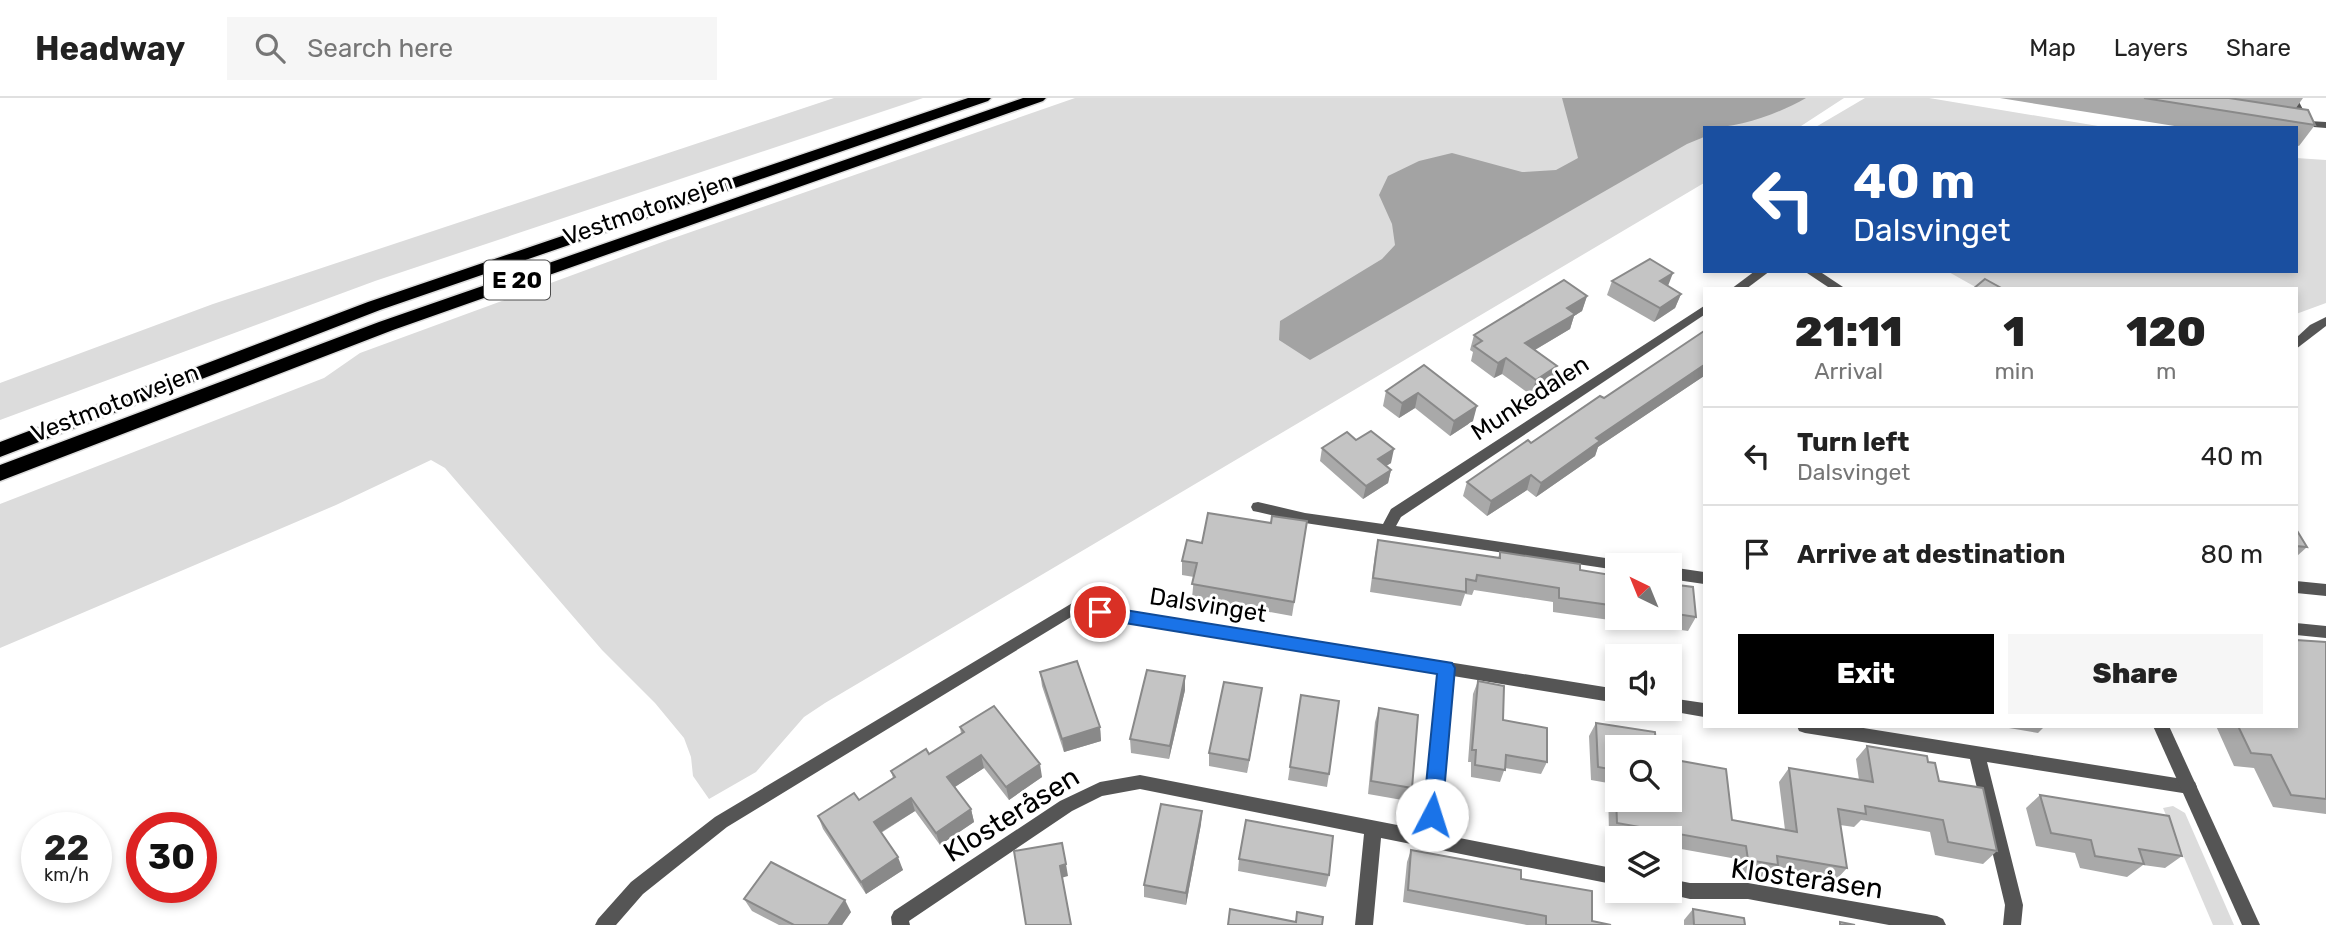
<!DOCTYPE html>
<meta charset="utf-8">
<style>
:root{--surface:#fff;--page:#f6f6f6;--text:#222;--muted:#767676;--line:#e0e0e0;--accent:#000}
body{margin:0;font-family:Rubik,sans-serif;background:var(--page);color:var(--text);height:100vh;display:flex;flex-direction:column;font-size:26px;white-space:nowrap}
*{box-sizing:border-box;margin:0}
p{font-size:23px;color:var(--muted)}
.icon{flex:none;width:38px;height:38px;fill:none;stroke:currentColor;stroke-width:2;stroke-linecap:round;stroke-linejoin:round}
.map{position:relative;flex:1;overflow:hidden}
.side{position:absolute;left:1703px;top:189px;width:595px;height:441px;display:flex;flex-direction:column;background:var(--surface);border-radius:0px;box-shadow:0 4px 10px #0003}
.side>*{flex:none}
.guide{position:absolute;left:1703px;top:28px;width:595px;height:147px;border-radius:0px;box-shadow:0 4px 10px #0003;background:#1a4fa0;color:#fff;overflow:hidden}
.needle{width:46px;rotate:317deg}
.fabs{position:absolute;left:1605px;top:455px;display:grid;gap:14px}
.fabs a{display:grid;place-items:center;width:77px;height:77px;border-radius:0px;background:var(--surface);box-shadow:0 4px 10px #0003;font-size:35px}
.speed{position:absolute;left:21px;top:714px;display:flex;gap:14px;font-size:35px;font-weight:700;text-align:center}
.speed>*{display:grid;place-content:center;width:91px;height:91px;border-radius:50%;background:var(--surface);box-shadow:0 4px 10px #0003;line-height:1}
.speed small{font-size:18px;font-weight:400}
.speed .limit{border:10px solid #d22;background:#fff;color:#111}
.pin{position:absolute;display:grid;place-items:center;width:60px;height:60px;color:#fff;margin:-30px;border:4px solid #fff;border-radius:50%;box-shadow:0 2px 7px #0007}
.me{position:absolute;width:77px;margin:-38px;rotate:5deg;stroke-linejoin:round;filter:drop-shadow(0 0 5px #0008)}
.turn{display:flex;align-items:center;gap:24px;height:147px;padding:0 35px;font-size:32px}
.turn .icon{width:91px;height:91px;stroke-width:2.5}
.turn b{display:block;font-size:49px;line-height:60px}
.eta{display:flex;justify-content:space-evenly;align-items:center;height:119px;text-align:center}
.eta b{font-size:42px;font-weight:800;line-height:49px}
.primary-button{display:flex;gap:14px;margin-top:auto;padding:14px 35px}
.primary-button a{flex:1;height:80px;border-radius:0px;background:var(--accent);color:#fff;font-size:28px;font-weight:800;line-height:80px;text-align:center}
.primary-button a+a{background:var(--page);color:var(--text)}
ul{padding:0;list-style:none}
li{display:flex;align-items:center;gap:21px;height:98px;padding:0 35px;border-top:2px solid var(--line)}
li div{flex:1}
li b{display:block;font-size:26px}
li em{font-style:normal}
header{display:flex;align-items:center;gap:42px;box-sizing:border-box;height:98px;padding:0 35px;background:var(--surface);border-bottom:2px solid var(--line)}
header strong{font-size:33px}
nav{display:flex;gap:38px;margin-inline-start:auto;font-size:24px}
.search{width:490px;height:63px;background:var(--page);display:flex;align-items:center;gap:18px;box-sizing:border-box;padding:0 24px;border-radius:0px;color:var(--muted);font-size:26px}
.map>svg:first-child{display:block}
</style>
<header>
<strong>Headway</strong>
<div class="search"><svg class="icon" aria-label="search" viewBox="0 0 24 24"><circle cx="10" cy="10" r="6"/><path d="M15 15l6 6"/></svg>Search here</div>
<nav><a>Map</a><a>Layers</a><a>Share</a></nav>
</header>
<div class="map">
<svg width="2326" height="827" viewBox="0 0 2326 827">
<rect width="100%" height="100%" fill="#fff"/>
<g fill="#dcdcdc">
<path d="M834,0H923L375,183L0,322V285L213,206Z"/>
<path d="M1075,0H1844L1798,30H1704V85L825,605L804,619L756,674L709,701L693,678L691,659L684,640L655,605L602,552L445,370L431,362L336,407L0,550V406L324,280L360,255L665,143Z"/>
<path d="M1865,0H1929L2110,30H1814Z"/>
<path d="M2296,60L2326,62V205L2296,216V191H1979L1947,173H2296Z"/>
<path d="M2173,708L2185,715L2234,827H2213L2163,710Z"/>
</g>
<path fill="#a3a3a3" d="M1562,0H1806C1776,17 1739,30 1704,30V39L1687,46L1310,262L1279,242L1280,223L1382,161L1395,147L1392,126L1379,97L1388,78L1419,63L1452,55L1522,74L1556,72L1578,60Z"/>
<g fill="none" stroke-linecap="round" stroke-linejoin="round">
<defs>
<g id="motorway">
<path d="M968,0H991L988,3L380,212L0,359V344L368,204Z"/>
<path d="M1023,0H1046L1043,3L393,232L0,383V367L379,224Z"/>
</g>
</defs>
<use href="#motorway" stroke="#dbdbdb" stroke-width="3"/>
<g fill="#555" fill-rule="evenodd">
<path d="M2287,0H2297L2309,23L2326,24V30L2301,28Z"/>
<path d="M1755,173H1770L1746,191H1731Z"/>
<path d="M1804,173H1819L1846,191H1831Z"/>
<path d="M1704,208V217L1401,419L1396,428L1625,463L1627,467H1617V472L1305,425L1258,414L1253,413L1251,409L1253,405L1258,404L1305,415L1383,426L1391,411Z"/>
<path d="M1670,469L1704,474V486L1670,481Z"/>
<path d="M2296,483L2326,486V498L2296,495Z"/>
<path d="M1074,504L1617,591V605L1453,578L1439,736L1617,771V787L1381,740L1373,827H1355L1364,736L1140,691L1102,698L1072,713L909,823L910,827H892L891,819L894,813L1060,703L1100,684L1140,677L1423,732L1438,575L1076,516L727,729L643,796L616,827H595L598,821L631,784L715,719Z"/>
<path d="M2296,525L2326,528V540L2296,537Z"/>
<path d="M1670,600L1704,605V619L1664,612L1670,611Z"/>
<path d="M1797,628H1851L2189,682L2195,684L2197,689L2195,694L2189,696L1987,664L2023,807L2021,827H2003L2005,807L1970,661L1805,635L1799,633Z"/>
<path d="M1670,781L1690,785H1748L1937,818L1943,821L1946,827H1889L1748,801H1690L1664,795L1663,793H1670Z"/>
</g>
<g fill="#555" fill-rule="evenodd">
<path d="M2326,219V228L2296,251V240L2310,227Z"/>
<path d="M2153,628H2169L2260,827H2242Z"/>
</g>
<use href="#motorway" fill="#000" fill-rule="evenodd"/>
</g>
<g fill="#a9a9a9">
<path d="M2000,0H2303L2296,10L2315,27L2299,48L2296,47V30H2187Z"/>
<path d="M1612,183L1668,188L1681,196L1675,210L1654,224L1607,197Z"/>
<path d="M1587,198L1582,213L1574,218L1570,231L1535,252L1552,284L1531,297L1502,276L1494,280L1471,263L1473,254L1470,252L1474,237Z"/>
<path d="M1704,233V278L1598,349L1595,358L1536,399L1527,392L1487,418L1463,398L1467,384L1604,300Z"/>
<path d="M1424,267L1473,323L1450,338L1415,310L1399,320L1383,308L1386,293Z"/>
<path d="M1356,342L1391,365L1386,368L1391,372L1388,385L1363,401L1320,363L1322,350Z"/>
<path d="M1307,423L1292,518L1192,500L1194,479L1182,477V463L1202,445L1271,425Z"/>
<path d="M2296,431L2307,449L2296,459Z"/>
<path d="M1378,442L1498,460L1500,454L1580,472L1617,478V520H1670V486L1696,519L1688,533L1553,514V504L1474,492L1472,497L1465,496L1461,508L1370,494L1375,456Z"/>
<path d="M2326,544V716L2273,709L2254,670L2234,668L2216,628H2296Z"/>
<path d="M1040,574L1100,629L1101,643L1064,654L1042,588Z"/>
<path d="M1185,578V592L1169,661L1131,655L1130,641Z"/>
<path d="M1478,583L1503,622L1547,664L1541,676L1505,670L1500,684L1471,679V664H1468L1473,596Z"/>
<path d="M1301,597L1329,676L1327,689L1288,682Z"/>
<path d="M1260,604L1247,675L1209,668V655Z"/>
<path d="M1379,610L1412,690L1408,703L1368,696L1375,624Z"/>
<path d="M1596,625L1617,649L1732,722L1785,732L1779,684L1789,670L1859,682L1856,661L1867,648L1928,664L1939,683L1997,753L1983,766L1935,757L1930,734L1861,722L1854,729L1840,727L1847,770L1836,782L1775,772L1768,780L1738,774L1737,761L1670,749V740H1622L1609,738L1608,685L1591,682L1589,638Z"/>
<path d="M1997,628H2045L2038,635Z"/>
<path d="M960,629L1042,679L1009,702L984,670L955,689L971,711L974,724L940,747L915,713L881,735L903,772L866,796L823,731L818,718L859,702L893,680L891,673L929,656L961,636Z"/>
<path d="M2040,697L2182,758L2165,770L2143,767L2127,779L2080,770L2075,755L2036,748L2026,710Z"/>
<path d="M1202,713L1201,726L1186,807L1144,799V787Z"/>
<path d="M1411,752L1521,781L1592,823L1611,827H1527L1403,804L1407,764Z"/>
<path d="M1239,761L1329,777L1326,789L1238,773Z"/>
<path d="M744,801L851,814L842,827H779L752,813Z"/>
<path d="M1693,811L1745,827H1684V822Z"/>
</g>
<g fill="#898989">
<path d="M1673,175L1668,188L1660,183Z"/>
<path d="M1681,196L1675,210L1654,224L1660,210Z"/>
<path d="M1587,198L1582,213L1574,218L1570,231L1521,260L1525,245L1567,210Z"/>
<path d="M1506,260L1502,276L1494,280L1498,265Z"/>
<path d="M1704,267V278L1598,349L1595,358L1536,399L1541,385L1596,340Z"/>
<path d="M1557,268L1552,284L1531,297L1536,282Z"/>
<path d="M1418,295L1415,310L1399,320L1402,305Z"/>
<path d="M1477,308L1473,323L1450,338L1454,323Z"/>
<path d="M1394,351L1391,365L1376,374L1378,361Z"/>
<path d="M1391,372L1388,385L1363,401L1366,388Z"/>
<path d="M1531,377L1527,392L1487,418L1491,403Z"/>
<path d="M1185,578V592L1169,661L1170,648Z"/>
<path d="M1262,590L1260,604L1247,675L1249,662Z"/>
<path d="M1100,629L1101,643L1064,654L1062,641Z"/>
<path d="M981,657L984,670L950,692L947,679Z"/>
<path d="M1040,666L1042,679L1009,702L1006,689Z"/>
<path d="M911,700L915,713L878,736L874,724Z"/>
<path d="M971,711L974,724L940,747L936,735Z"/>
<path d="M1202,713L1201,726L1186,807V795Z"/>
<path d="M898,759L903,772L866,796L861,784Z"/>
<path d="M1066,766L1068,778L1061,780L1060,768Z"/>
<path d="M845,802L851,814L842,827H828Z"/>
</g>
<g fill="#c4c4c4" stroke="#898989" stroke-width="2">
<path d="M2144,0H2229L2308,12L2315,27Z"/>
<path d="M1650,161L1673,175L1660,183L1681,196L1660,210L1612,183Z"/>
<path d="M1985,181L2003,191H1973Z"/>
<path d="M1564,182L1587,198L1567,210L1575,216L1525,245L1557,268L1536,282L1506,260L1498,265L1474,248L1482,243L1474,237Z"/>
<path d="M1704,233V267L1596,340L1600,343L1541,385L1531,377L1491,403L1467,384L1528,342L1531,345L1600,298L1604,300Z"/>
<path d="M1424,267L1477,308L1454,323L1418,295L1402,305L1386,293Z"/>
<path d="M1371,333L1394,351L1378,361L1391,372L1366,388L1322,350L1347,334L1356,342Z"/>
<path d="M1208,415L1271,425L1272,418L1307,423L1294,504L1192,486L1197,465L1182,463L1187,442L1202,445Z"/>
<path d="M2296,431L2307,449L2296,448Z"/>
<path d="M1378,442L1500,460V454L1580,466V472L1617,478V508L1559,500V490L1477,477L1476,483L1466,481V494L1373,480Z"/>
<path d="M1670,486L1693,489L1696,519L1670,515Z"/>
<path d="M2296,542L2326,544V701L2291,697L2271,657L2251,655L2238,628H2296Z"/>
<path d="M1077,563L1100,629L1062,641L1040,574Z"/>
<path d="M1147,572L1185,578L1170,648L1130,641Z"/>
<path d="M1478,583L1504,588L1503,622L1547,630V664L1506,657L1505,672L1475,667L1476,652H1472Z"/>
<path d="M1224,584L1262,590L1249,662L1209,655Z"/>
<path d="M1301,597L1339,603L1329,676L1290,669Z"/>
<path d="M994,608L1040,666L1006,689L981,657L947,679L971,711L936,735L911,700L874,724L898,759L861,784L818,718L854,695L859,702L895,679L891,673L926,651L929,656L964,634L960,629Z"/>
<path d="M1379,610L1418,617L1412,690L1371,683Z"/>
<path d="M1596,625L1655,634L1656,649H1617V702H1670V661L1726,671L1732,722L1797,734L1789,670L1873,684L1867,648L1927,658L1928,664L1935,665L1939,683L1983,690L1997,753L1948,744L1943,722L1865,708L1866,716L1838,711L1847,770L1777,758L1778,767L1748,762L1746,748L1617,725L1615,672L1598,669Z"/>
<path d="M2040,697L2169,718L2182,758L2139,751L2144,766L2095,758L2091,742L2051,735Z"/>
<path d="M1161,706L1202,713L1186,795L1144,787Z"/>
<path d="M1246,722L1333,738L1329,777L1239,761Z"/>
<path d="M1062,745L1066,766L1060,768L1071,827H1026L1014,753Z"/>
<path d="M1411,752L1521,772V781L1592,793V823L1611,827H1546V818L1408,792Z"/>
<path d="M771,764L845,802L828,827H794L744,801Z"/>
<path d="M1230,811L1296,824L1297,814L1323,819L1322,827H1228Z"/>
<path d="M1693,811L1744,820L1745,827H1694Z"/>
<path d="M1840,824L1855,827H1840Z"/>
</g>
<path fill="#1a73e8" stroke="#114b97" stroke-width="2" d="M1100,508L1452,565L1455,570L1442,717L1439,723L1432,725L1426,723L1423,717L1437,576L1100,521L1094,519L1092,514L1094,510Z"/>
<g text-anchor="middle" stroke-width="6" stroke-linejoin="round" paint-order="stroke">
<rect fill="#fff" stroke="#4c4c4c" stroke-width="2" x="484" y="162.5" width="66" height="39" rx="5"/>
<g font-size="23" font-weight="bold" fill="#000">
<text x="517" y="190">E 20</text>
</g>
<g font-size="24" fill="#000" stroke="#fff">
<text transform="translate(648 111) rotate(-19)" y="8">Vestmotorvejen</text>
<text transform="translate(1530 300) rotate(-33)" y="8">Munkedalen</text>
<text transform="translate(115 305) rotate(-21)" y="8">Vestmotorvejen</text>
<text transform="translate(1208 507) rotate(9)" y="8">Dalsvinget</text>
</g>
<g font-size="28" fill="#000" stroke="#fff">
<text transform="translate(1011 716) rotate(-32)" y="10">Klosteråsen</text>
<text transform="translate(1807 780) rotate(8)" y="10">Klosteråsen</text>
</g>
</g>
</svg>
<div class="fabs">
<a><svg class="needle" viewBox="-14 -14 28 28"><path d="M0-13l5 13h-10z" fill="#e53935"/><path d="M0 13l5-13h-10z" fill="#767676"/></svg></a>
<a><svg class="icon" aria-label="sound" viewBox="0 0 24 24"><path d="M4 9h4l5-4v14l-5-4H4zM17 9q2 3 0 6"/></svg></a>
<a><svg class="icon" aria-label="search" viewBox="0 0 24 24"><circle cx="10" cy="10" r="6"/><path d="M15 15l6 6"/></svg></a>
<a><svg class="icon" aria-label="layers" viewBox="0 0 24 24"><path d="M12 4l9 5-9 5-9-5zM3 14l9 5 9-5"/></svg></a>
</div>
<div class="speed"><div>22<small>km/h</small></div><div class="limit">30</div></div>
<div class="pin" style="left:1100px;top:514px;background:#d93025"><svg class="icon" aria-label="arrive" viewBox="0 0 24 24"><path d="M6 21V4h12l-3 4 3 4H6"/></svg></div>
<svg class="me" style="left:1432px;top:717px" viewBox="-20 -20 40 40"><circle r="19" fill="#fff"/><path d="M0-13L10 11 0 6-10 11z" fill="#1a73e8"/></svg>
<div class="guide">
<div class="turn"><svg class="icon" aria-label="left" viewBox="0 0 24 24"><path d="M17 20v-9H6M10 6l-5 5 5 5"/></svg><div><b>40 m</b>Dalsvinget</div></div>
</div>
<section class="side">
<div class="eta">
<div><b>21:11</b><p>Arrival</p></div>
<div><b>1</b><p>min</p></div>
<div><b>120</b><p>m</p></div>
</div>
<ul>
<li><svg class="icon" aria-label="left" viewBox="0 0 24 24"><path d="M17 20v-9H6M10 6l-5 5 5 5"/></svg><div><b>Turn left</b><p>Dalsvinget</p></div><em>40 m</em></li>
<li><svg class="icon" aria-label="arrive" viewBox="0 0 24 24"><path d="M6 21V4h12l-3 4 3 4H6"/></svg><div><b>Arrive at destination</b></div><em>80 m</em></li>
</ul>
<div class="primary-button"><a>Exit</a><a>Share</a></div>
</section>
</div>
